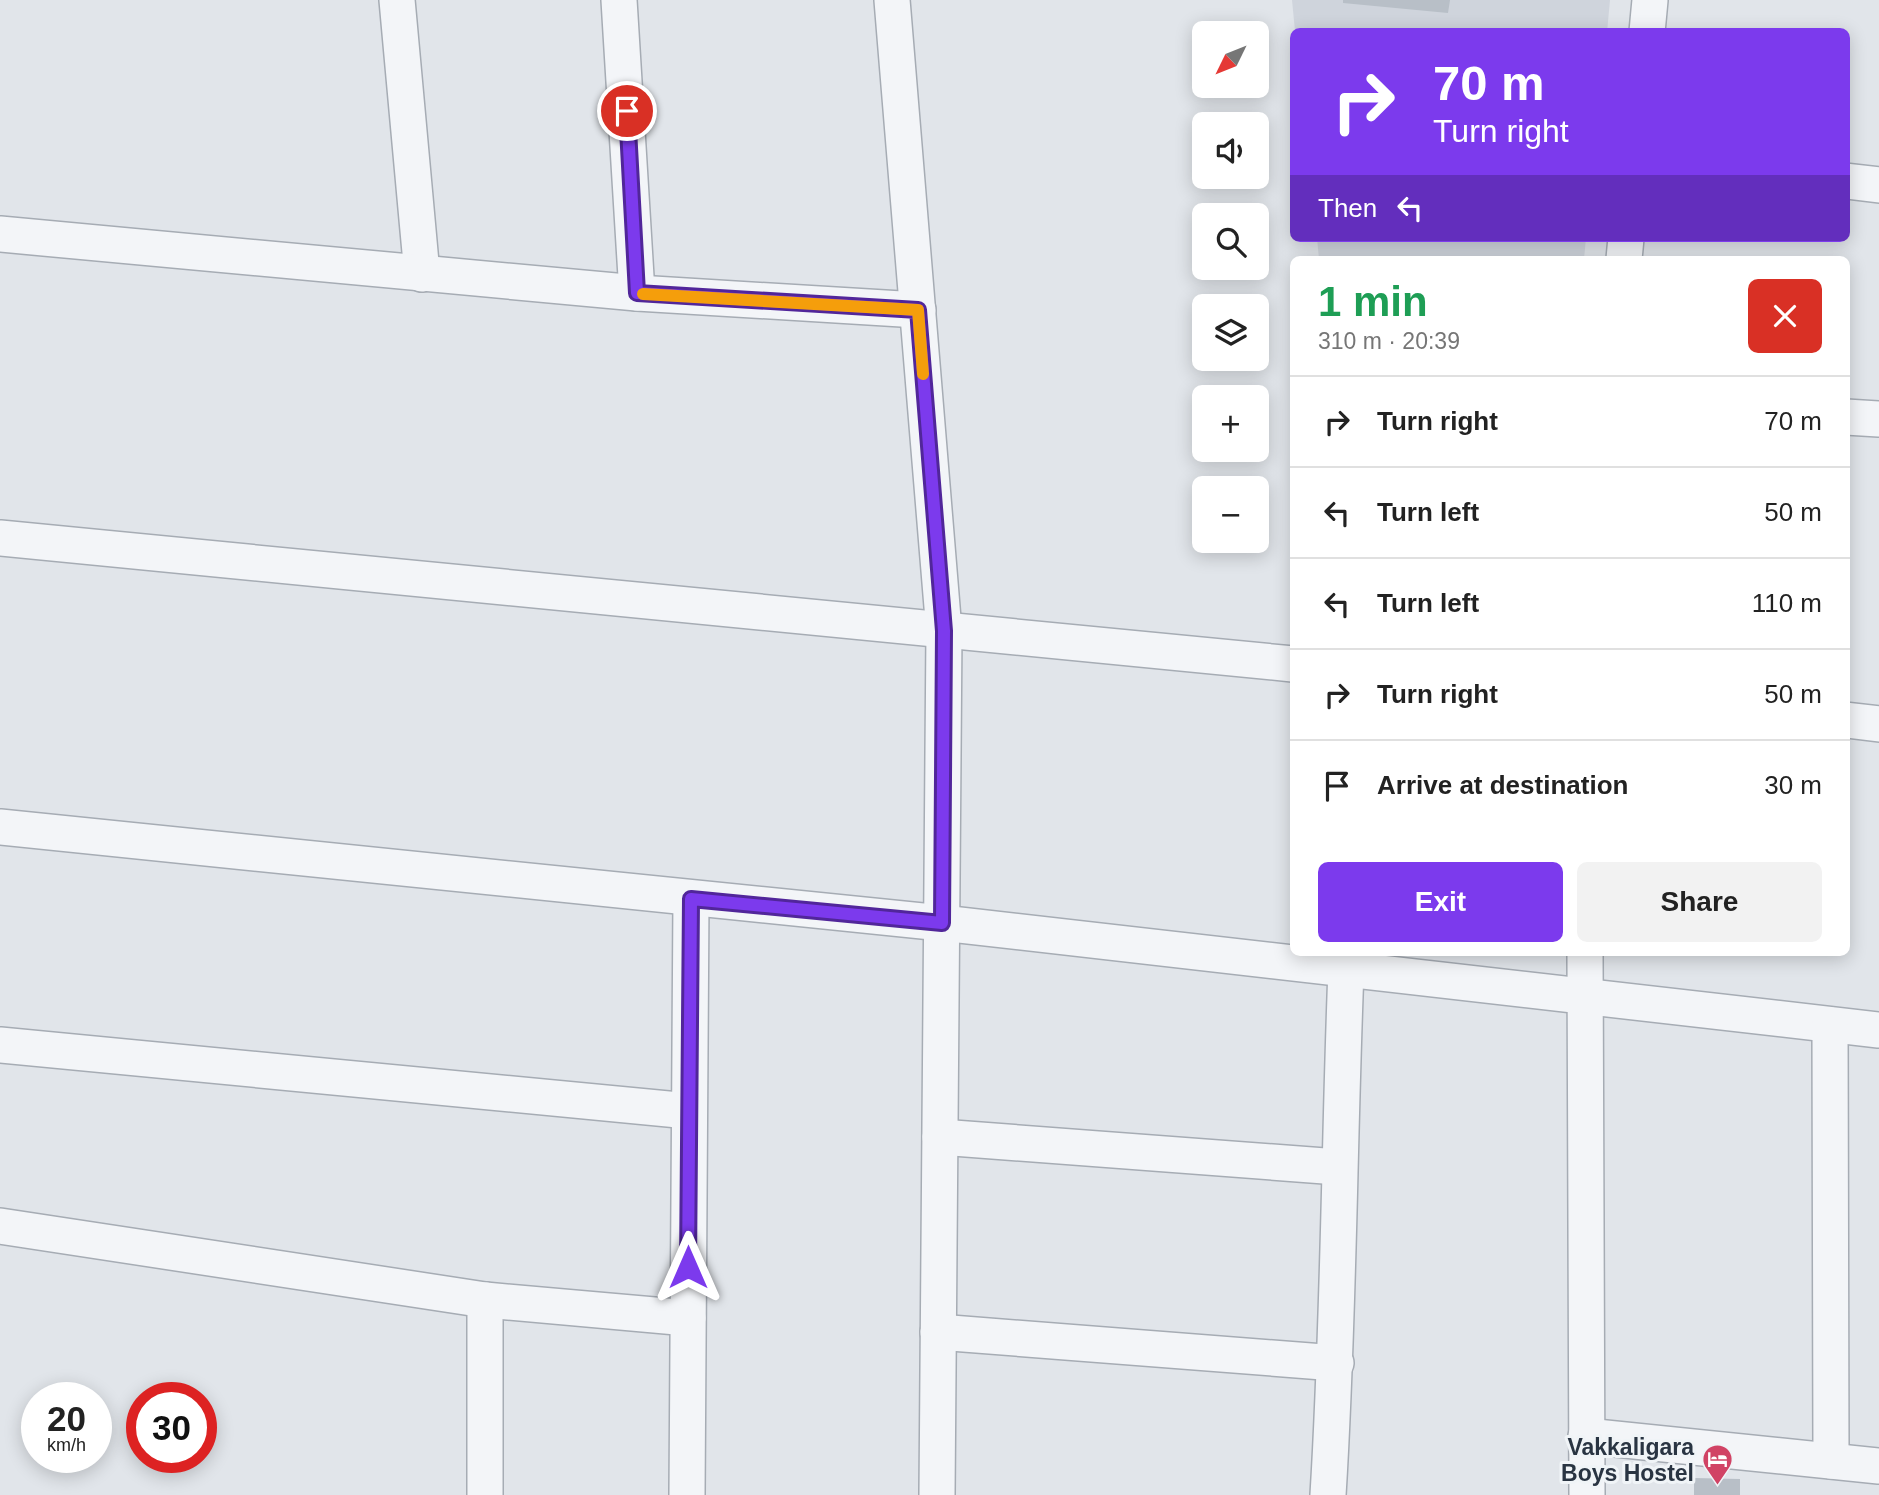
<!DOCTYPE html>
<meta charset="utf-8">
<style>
:root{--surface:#fff;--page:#f2f2f2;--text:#222;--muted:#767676;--line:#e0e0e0;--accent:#7c3aed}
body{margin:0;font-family:Helvetica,sans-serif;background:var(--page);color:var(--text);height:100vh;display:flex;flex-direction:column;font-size:26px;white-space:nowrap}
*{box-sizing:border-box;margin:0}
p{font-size:23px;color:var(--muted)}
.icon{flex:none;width:38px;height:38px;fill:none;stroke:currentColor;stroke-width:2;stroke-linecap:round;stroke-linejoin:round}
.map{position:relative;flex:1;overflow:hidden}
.sheet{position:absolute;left:1290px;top:256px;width:560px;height:700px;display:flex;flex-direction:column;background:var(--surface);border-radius:10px;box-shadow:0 4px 18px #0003}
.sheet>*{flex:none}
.top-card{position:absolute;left:1290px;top:28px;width:560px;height:214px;border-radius:10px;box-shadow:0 4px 18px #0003;background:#7c3aed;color:#fff;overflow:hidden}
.needle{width:46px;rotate:227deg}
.tools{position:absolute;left:1192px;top:21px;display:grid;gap:14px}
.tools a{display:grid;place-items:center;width:77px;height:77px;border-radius:10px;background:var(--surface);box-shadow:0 4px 18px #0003;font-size:35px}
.speed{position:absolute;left:21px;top:1382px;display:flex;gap:14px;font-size:35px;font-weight:700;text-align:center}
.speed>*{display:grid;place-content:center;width:91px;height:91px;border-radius:50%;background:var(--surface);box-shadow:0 4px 18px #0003;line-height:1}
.speed small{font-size:18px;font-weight:400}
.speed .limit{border:10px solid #d22;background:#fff;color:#111}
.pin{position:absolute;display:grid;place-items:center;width:60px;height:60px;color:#fff;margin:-30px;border:4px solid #fff;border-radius:50%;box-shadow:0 2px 7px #0007}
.me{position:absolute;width:77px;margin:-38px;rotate:0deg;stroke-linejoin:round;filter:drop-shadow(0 0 5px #0008)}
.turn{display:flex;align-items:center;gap:24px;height:147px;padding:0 28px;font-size:32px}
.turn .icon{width:91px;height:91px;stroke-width:2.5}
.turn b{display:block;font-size:49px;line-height:60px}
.then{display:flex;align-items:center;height:66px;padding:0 28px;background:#0003;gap:14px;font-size:26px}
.round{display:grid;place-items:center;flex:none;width:74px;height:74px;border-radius:10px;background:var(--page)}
.head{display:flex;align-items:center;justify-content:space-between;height:119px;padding:0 28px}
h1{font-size:42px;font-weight:700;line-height:52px;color:#1e9e55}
.cta{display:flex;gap:14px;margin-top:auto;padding:14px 28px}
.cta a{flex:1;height:80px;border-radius:10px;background:var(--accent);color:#fff;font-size:28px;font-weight:700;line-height:80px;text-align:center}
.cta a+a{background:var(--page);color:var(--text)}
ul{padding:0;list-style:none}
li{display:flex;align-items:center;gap:21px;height:91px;padding:0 28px;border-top:2px solid var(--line)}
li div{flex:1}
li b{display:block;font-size:26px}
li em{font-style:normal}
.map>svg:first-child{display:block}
</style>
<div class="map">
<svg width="1879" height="1495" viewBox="0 0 1879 1495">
<rect width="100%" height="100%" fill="#e1e5ea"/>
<g fill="#cfd4dc">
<path d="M1292,0H1610L1607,32L1295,31Z"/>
<path d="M1317,238H1586L1584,259H1319Z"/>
</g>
<g fill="#b8bfc7">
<path d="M1343,0H1450L1448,13L1343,3Z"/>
<path d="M1694,1478L1740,1479V1495H1694Z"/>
</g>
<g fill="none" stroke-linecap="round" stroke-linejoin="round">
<defs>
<g id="minor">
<path d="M397,0L422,274"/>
<path d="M619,0L637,293"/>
<path d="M892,0L944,631L937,1495"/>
<path d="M1647,32L1650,0"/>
<path d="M1846,181L1879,185"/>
<path d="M0,234L637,293L918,310"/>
<path d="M1624,259L1626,238"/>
<path d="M1846,417L1879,419"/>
<path d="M0,538L1293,664"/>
<path d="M1846,720L1879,724"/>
<path d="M0,827L942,923L1879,1030"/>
<path d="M1585,952L1587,1495"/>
<path d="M1830,1025L1831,1461"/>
<path d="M0,1045L689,1111"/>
<path d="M940,1137L1338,1167"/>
<path d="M0,1226L485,1300L688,1318"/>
<path d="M485,1300V1495"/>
<path d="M938,1332L1336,1363"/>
<path d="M1586,1436L1879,1466"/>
<path d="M687,1495L691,899"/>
<path d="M1328,1495C1339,1320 1339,1145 1346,970"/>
</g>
</defs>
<use href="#minor" stroke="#a6acb4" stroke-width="38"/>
<use href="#minor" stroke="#f3f5f8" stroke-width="35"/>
</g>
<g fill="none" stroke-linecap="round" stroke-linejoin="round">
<defs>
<path id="route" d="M627,111L637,293L918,310L944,631L942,923L691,899L688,1267"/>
</defs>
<use href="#route" stroke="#51269a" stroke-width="18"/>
<use href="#route" stroke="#7c3aed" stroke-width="12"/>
<path stroke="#f59e0b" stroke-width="12" d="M643,294L918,310L923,374"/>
</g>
<defs>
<symbol id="hotel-pin" viewBox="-11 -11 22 30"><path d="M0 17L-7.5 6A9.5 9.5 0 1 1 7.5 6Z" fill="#d14365" stroke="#f0f4f7"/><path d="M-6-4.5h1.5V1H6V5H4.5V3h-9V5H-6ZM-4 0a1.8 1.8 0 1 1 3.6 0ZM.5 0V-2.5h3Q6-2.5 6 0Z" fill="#fff"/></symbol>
</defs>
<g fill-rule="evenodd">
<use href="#hotel-pin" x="1700" y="1442" width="35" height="47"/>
</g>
<g text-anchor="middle" stroke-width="6" stroke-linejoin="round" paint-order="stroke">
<g font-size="23" font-weight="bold" fill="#293442" stroke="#f0f4f7" text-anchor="end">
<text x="1694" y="1455">Vakkaligara<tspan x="1694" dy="26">Boys Hostel</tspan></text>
</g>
</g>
</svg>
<div class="tools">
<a><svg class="needle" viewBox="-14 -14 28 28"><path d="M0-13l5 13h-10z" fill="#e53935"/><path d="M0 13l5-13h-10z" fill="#767676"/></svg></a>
<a><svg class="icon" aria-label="sound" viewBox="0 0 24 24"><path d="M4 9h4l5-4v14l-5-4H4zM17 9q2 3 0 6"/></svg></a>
<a><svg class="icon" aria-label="search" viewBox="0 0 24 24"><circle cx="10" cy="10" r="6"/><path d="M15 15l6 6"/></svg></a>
<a><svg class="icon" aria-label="layers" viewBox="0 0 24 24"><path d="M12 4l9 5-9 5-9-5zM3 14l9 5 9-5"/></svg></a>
<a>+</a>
<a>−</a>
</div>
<div class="speed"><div>20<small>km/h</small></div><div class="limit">30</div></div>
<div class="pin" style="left:627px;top:111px;background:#d93025"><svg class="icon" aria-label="arrive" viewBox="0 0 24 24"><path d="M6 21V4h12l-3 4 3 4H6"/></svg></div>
<svg class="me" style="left:688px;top:1267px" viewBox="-20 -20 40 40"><path d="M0-17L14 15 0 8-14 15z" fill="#7c3aed" stroke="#fff" stroke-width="4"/></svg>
<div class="top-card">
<div class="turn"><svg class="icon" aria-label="right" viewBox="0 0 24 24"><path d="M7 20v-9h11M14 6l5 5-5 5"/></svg><div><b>70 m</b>Turn right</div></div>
<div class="then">Then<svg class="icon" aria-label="left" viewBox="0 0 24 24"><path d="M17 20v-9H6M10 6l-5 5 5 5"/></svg></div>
</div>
<section class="sheet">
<div class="head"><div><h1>1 min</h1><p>310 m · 20:39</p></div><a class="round" style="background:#d93025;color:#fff"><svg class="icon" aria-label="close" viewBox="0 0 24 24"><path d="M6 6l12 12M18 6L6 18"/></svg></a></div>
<ul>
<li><svg class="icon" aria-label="right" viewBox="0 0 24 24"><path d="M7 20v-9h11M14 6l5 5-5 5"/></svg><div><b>Turn right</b></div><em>70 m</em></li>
<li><svg class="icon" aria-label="left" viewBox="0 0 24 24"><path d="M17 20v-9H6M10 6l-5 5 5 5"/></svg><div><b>Turn left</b></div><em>50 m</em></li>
<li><svg class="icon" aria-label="left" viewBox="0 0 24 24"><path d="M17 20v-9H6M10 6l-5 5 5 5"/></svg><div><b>Turn left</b></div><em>110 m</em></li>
<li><svg class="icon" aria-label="right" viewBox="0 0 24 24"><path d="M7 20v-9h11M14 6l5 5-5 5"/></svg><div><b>Turn right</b></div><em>50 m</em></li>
<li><svg class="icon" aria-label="arrive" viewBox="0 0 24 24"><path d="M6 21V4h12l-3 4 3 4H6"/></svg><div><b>Arrive at destination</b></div><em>30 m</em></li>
</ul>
<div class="cta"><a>Exit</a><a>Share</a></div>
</section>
</div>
